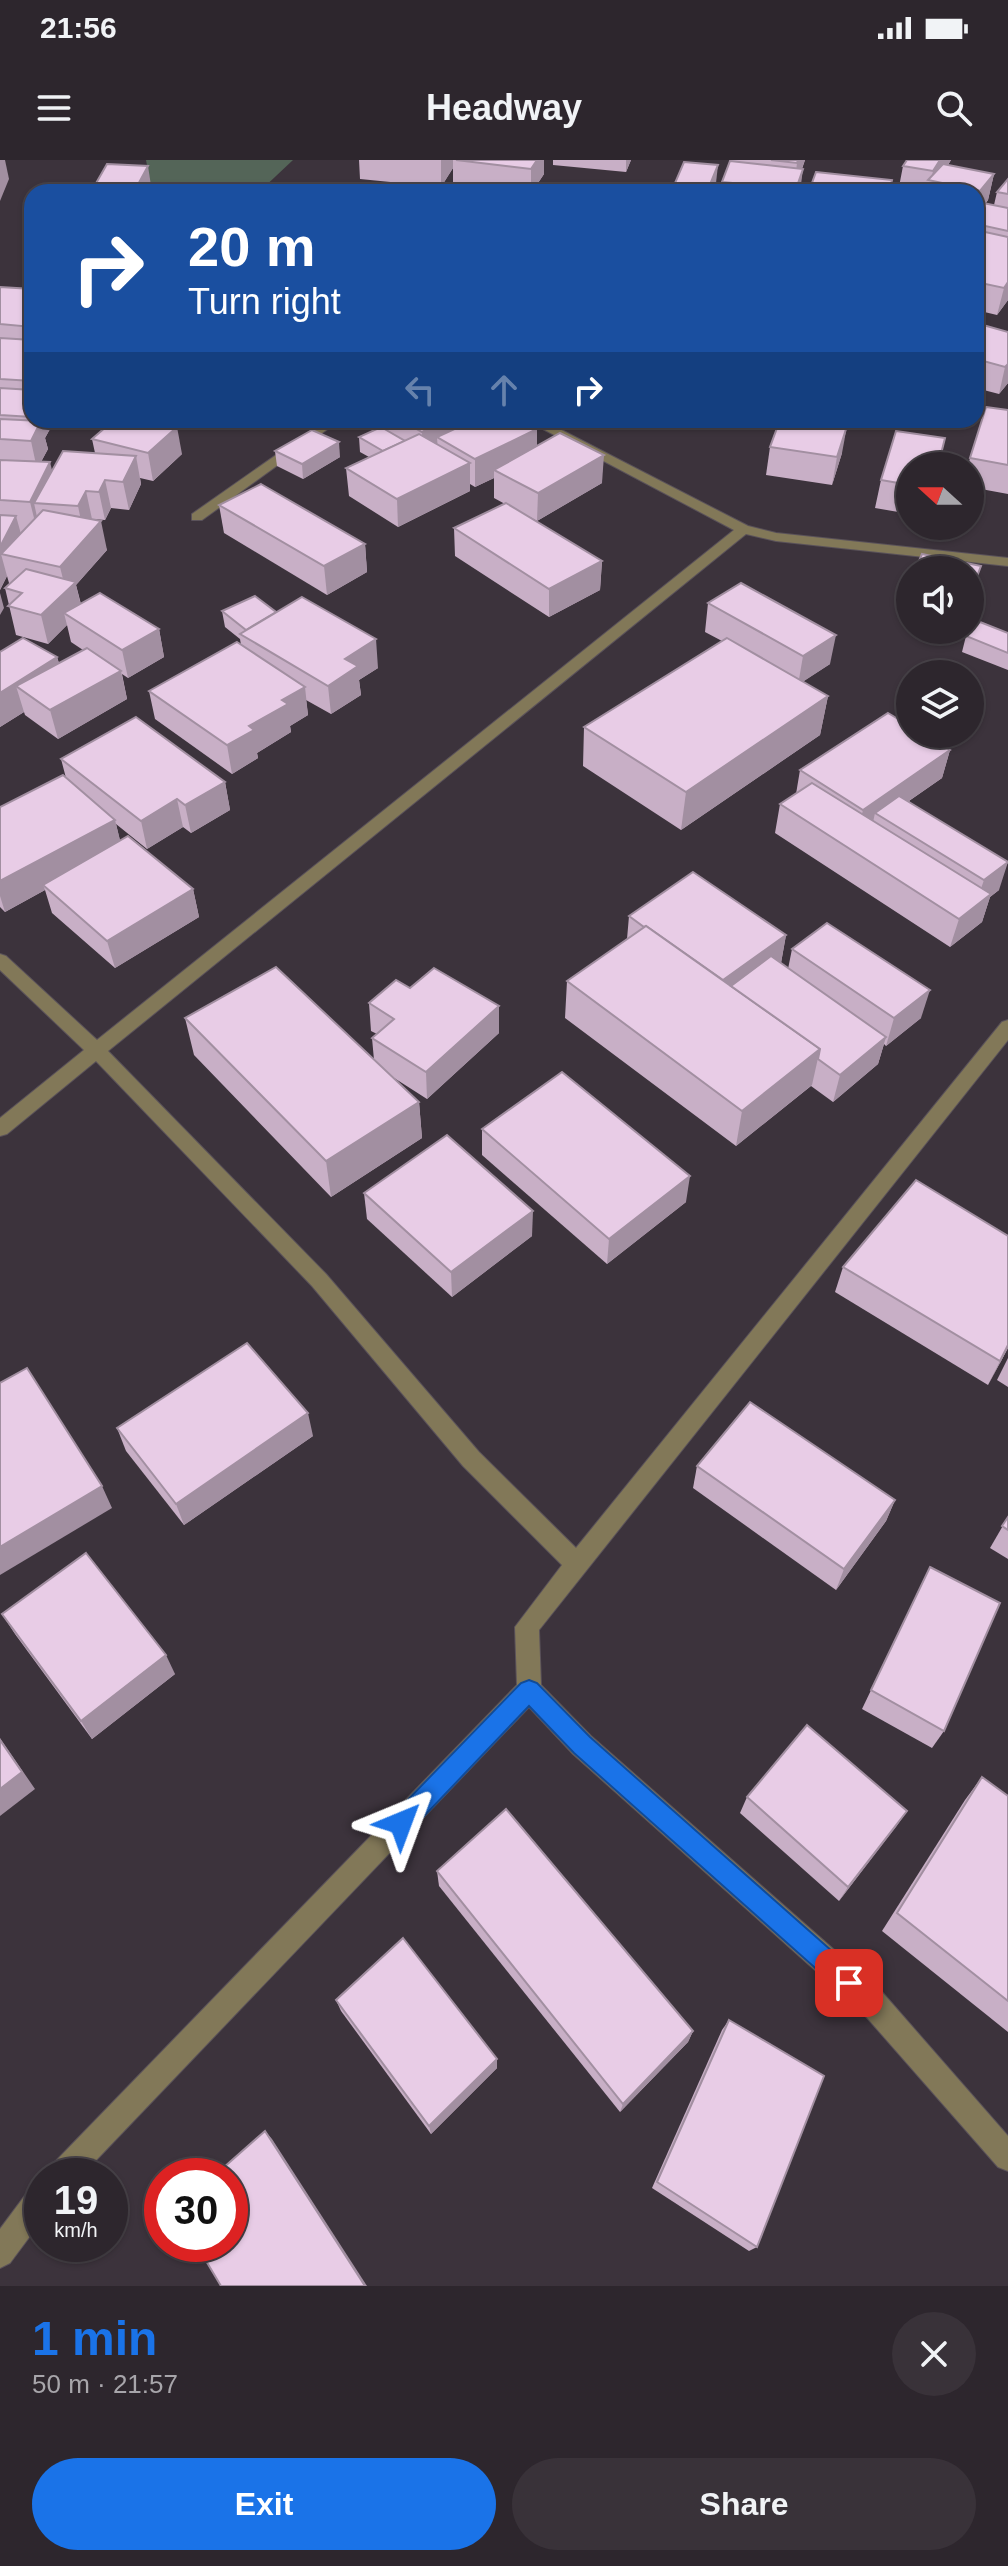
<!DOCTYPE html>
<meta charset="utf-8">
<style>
:root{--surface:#2d262d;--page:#393239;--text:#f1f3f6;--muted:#a7a5aa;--line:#484349;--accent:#1a73e8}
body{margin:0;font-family:Helvetica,sans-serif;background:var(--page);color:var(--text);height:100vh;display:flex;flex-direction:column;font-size:30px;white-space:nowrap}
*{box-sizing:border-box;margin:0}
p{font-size:26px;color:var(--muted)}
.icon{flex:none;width:44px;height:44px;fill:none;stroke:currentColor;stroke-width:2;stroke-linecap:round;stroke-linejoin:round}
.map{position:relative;height:2126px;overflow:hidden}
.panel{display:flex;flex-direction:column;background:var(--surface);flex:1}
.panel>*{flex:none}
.top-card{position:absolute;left:24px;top:24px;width:960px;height:244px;border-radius:24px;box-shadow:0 2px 6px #0004,0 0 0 2px var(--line);background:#1a4fa0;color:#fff;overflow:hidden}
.needle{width:52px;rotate:291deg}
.controls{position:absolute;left:896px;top:292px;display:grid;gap:16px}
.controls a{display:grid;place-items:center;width:88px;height:88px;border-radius:50%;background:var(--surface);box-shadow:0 2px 6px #0004,0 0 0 2px var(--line);font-size:40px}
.speed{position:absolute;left:24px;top:1998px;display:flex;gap:16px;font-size:40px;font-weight:700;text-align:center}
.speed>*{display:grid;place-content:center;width:104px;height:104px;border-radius:50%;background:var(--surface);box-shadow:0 2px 6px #0004,0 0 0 2px var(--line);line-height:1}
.speed small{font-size:20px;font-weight:400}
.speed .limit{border:12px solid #d22;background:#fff;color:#111}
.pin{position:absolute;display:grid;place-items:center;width:68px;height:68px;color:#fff;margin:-34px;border-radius:16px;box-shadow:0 4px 12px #0006}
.me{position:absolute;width:88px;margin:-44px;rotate:44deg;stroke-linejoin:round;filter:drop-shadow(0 0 6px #0008)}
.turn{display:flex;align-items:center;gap:28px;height:168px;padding:0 32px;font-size:36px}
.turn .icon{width:104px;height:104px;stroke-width:2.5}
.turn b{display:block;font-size:56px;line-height:68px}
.lanes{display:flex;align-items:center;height:76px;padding:0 32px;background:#0003;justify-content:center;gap:40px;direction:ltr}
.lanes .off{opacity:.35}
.round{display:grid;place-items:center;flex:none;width:84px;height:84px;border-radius:42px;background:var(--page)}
.summary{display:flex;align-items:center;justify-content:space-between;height:136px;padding:0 32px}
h1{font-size:48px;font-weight:700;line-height:60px;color:var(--accent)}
.action{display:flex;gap:16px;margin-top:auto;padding:16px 32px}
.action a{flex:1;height:92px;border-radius:48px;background:var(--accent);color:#fff;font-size:32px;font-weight:700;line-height:92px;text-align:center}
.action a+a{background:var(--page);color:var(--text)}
.status{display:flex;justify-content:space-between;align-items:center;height:56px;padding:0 40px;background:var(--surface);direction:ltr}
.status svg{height:22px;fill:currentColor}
header{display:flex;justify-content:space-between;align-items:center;height:104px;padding:0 32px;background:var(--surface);font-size:36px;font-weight:700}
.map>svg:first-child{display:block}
</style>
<div class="status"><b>21:56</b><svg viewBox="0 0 49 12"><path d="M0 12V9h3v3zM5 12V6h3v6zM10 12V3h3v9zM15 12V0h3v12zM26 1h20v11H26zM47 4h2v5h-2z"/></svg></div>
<header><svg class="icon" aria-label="menu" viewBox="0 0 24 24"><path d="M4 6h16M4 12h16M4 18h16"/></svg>Headway<svg class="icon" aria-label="search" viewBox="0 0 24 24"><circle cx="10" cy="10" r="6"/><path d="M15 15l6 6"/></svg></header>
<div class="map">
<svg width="1008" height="2126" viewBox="0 0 1008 2126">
<rect width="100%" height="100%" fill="#3c333c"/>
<path fill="#546558" d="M146,0H293L259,32H152Z"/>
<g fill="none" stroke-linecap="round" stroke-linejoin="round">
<defs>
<g id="minor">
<path d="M326,260H340L202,360H192V354Z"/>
<path d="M526,260H542L748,366L776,373L1008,398V406L776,381L746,374L108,891L326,1114L479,1292L576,1388L1002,862L1008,860V880L539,1470L541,1525L591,1576L882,1832L1008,1976V2011L998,2007L862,1852L573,1594L529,1547L81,2016H47L51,2006L517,1525L515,1467L562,1405L463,1306L312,1126L96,901L7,974L0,976V958L84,890L0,810V794L6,796L97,880L734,370Z"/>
<path d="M42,2022V2060L10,2103L0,2108V2069L32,2026Z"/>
</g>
</defs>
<use href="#minor" stroke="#5a525a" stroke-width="2"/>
<use href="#minor" fill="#827858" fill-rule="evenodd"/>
</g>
<g fill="#c8afc6">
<path d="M359,0H544V14L532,32H509L453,25V8L441,27L360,19Z"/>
<path d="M553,0H631L626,12L553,5Z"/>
<path d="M730,0H805L802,9L800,32H721L722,22Z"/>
<path d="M951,0L948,5L994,14L988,40L986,43L994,45L997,32L1008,19V140L997,155L976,150V32H898L903,6Z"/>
<path d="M0,127L32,129V260H55L45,278L48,289L41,302L52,310L95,293L92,279L182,294L153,321L140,318L141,324L129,350L111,348L105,360L92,359L107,390L76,425L81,444L159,469L164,497L128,518L122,514L127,539L58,579L25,555L24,552L0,567V492L57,497L59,503L83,490L71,482L67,465L48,484L16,475L5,428L10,423H9L7,416L0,430Z"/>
<path d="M976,163L1008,172V223L999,234L976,228Z"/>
<path d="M1008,250V334L970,327V306H968L970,298Z"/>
<path d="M357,260H521L537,286L602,323L537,361L521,352L602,401L600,430L549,457L455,396L454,368L505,344L494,338V318L475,327L470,324V331L398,367L349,336L346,308L369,297L360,292L359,277L373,271L357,261Z"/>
<path d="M945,278L939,306H910V354L875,348L881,320Z"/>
<path d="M770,287L842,293L832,325L766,315Z"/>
<path d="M275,291L340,297L303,319L277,306Z"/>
<path d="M219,345L365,384L367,412L327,435L224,373Z"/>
<path d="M970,410L977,421L970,439Z"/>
<path d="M708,443L830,504L802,522L828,536L820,575L681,670L583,606L584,567L722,481L705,472Z"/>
<path d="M222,451L276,452L378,508L359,520L361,535L331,554L306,540L308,555L290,566L291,572L257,593L258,598L232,614L155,559L149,531L241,485L240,479L225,467Z"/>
<path d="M1008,473V510L962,492L966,476Z"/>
<path d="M950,590L942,618L909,641L999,730L990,737L982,762L950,787L775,673L780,644L796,634L800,610Z"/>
<path d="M61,599L225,622L230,650L191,673L183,667L147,689L116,664L120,681L193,729L199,757L115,808L52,753L45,730L5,752L0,747V647L66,618Z"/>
<path d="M629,756L786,775L781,803L788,809L792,789L921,858L886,886L884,884L878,904L833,942L811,926L736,986L565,858L567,821L627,779Z"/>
<path d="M410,828L499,846V873L427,939L391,916L419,942L422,978L331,1037L194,895L185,858L374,900L372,878L377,874L371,871L369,843Z"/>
<path d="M482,969L686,1042L607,1104L482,995Z"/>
<path d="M364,1033L532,1076L452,1137L367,1059Z"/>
<path d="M1008,1076V1188L988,1225L835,1132L843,1107Z"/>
<path d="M1008,1198V1227L997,1220Z"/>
<path d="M117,1268L313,1276L184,1365L126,1291Z"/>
<path d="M697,1306L895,1340L886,1361L836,1430L693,1328Z"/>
<path d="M1008,1357V1399L990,1388Z"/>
<path d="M930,1407L944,1571L932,1588L862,1549Z"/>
<path d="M2,1454L175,1514L92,1579L15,1474Z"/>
<path d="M982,1617L1008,1636V1872L882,1771L965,1640Z"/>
<path d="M747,1637L907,1651L839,1741L740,1653Z"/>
<path d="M437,1711L693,1871L688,1882L620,1952L439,1726Z"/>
<path d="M336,1840L497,1908L431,1974L341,1851Z"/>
<path d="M729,1860L757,2087L749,2091L652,2028L722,1870Z"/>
</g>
<g fill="#a28fa1">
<path d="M0,0H5L9,19L0,41Z"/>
<path d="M441,0H453V8L441,27Z"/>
<path d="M533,0H544V14L532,32H531V9Z"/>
<path d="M626,0H631L626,12Z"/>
<path d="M798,0H805L794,29L797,3Z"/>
<path d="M940,0H951L937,22L931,21L933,11Z"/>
<path d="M718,5L715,32H707Z"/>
<path d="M148,6L152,32H134Z"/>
<path d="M803,9L800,32H796V29Z"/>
<path d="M994,14L988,40L976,55L980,31Z"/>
<path d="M1008,122V140L997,155L1004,128Z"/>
<path d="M1008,204V223L999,234L1005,207Z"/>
<path d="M35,260H55L45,278L48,289L37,309L31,281L37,269Z"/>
<path d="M446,260H478L437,277L438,292L423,299L422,272Z"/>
<path d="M847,266L842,293L832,325L837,297Z"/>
<path d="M177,267L182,294L153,321L148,293Z"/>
<path d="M537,269V297L494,310V318L475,327V299Z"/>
<path d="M339,282L340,297L303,319L302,304Z"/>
<path d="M604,295L602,323L537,361L538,333Z"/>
<path d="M136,296L141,324L129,350L123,322Z"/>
<path d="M50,302L57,330L34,343L39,366L37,370L30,342Z"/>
<path d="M470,303V331L398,367L397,339Z"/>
<path d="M105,320L111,348L105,360L99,332Z"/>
<path d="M86,331L92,359L84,375L78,346Z"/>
<path d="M16,356L24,385L1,394L7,416L0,430V387Z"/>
<path d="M101,361L107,390L76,425L82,450L64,453L67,465L48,484L41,455L66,431L60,407Z"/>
<path d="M365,384L367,412L327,435L324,406Z"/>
<path d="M602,401L600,430L549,457V429Z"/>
<path d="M0,433L4,448L0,455Z"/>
<path d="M159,469L164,497L128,518L122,490Z"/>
<path d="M836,475L830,504L798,525L803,496Z"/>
<path d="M376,479L378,508L359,520L361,535L331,554L328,526L345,499Z"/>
<path d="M57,497L65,525L16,526L24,552L0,567V533Z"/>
<path d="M121,511L127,539L58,579L50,550Z"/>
<path d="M305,527L308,555L290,566L291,572L257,593L258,598L232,614L227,585L282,540Z"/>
<path d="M828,536L820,575L681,670L686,632Z"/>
<path d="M950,590L942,618L884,658L875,653L872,667L856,678L863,650Z"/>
<path d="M225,622L230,650L191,673L185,645Z"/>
<path d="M177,639L183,667L147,689L141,661Z"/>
<path d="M115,660L122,688L43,725L45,730L5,752L0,736V721Z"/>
<path d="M1008,702L999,730L990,737L982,762L950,787L959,759L975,746L984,720Z"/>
<path d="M193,729L199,757L115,808L107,781Z"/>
<path d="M786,775L781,803L733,838L721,822Z"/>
<path d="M930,830L921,858L886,886L894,858Z"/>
<path d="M499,846V873L427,939L426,912Z"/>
<path d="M886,877L878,904L833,942L840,915Z"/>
<path d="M820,889L812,925L736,986L742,951Z"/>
<path d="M419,942L422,978L331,1037L326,1001Z"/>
<path d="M690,1016L686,1042L607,1104L609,1079Z"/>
<path d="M533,1051L532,1076L452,1137L451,1112Z"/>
<path d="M1008,1185V1188L988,1225Z"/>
<path d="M308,1253L313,1276L184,1365L176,1344Z"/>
<path d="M102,1326L112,1348L0,1415V1387Z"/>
<path d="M895,1340L886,1361L836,1430L844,1409Z"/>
<path d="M166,1495L175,1514L92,1579L81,1561Z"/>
<path d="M0,1578L35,1629L0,1656Z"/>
<path d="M907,1651L896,1667L839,1741L848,1727Z"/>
<path d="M693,1871L688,1882L620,1952L623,1944Z"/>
<path d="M497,1899V1908L431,1974L429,1966Z"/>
<path d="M265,1971L272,1979L367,2126H365Z"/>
</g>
<g fill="#e8cce6" stroke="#a28fa1" stroke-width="2">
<path d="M456,0H537L531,9Z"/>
<path d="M771,0H798L797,3Z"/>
<path d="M907,0H940L933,11L903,6Z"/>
<path d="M730,1L803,9L796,29L722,22Z"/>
<path d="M684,2L718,5L707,32L672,30Z"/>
<path d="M107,4L148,6L134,32H91Z"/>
<path d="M943,4L994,14L980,31L928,20Z"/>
<path d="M816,12L892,20L889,32L809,31Z"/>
<path d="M1008,19V34L997,32Z"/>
<path d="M978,42L1008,48V71L976,64V44Z"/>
<path d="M976,70L1008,77V122L1004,128L976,122Z"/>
<path d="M0,127L32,129V167L0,164Z"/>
<path d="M976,163L1008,172V204L1005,207L976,199Z"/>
<path d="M0,178L32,180V221L0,219Z"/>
<path d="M0,228L32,230V257L0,255Z"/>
<path d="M986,247L1008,250V305L970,298Z"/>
<path d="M0,259L41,261L31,281L0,279Z"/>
<path d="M114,260H151L177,267L148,293L92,279Z"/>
<path d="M401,260H446L422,272Z"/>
<path d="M474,260H521L537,269L475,299L437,277Z"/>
<path d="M780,260H807L847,266L837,297L770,287Z"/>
<path d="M381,267L405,281L383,291L359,277Z"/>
<path d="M312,270L339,282L302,304L275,291Z"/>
<path d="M896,271L945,278L938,306H910V325L881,320Z"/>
<path d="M560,273L604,295L538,333L494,310Z"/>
<path d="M419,274L470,303L397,339L346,308Z"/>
<path d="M63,291L136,296L123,322L105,320L99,332L86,331L78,346L34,343Z"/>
<path d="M0,300L50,302L30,342L0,340Z"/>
<path d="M261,324L365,384L324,406L219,345Z"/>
<path d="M506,343L602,401L549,429L454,368Z"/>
<path d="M43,350L101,361L60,407L1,394Z"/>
<path d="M0,355L16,356L0,387Z"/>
<path d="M922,394L981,406L974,424L970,423V410H915Z"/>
<path d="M26,409L76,422L41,455L8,446L22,433L5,428Z"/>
<path d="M741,423L836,475L803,496L708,443Z"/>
<path d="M100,433L159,469L122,490L64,453Z"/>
<path d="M255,436L276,452L246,470L222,451Z"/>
<path d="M302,437L376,479L345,499L358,506L328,526L240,474Z"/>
<path d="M980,462L1008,473V493L966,476Z"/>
<path d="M23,478L57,497L0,533V492Z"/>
<path d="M727,478L828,536L686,632L584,567Z"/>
<path d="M237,482L305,527L282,540L288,544L249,566L254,570L227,585L149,531Z"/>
<path d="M87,488L121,511L50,550L16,526Z"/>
<path d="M888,553L910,566V574H923L950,590L863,650L800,610Z"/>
<path d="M136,557L225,622L185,645L177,639L141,661L61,599Z"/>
<path d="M63,615L115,660L0,721V647Z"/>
<path d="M812,623L991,734L959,759L780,644Z"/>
<path d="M899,636L1008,702L984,720L875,653Z"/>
<path d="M128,676L193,729L107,781L43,725Z"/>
<path d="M693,712L786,775L723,820L646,766L644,767L629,756Z"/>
<path d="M827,763L930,830L894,858L792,789Z"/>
<path d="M646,766L820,889L742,951L567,821Z"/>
<path d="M771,796L886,877L840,915L818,899L820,889L731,826Z"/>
<path d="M276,807L419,942L326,1001L185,858Z"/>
<path d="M434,808L499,846L426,912L372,878L394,859L369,843L396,820L410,828Z"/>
<path d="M562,912L690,1016L609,1079L482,969Z"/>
<path d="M447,975L533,1051L451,1112L364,1033Z"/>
<path d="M916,1020L1008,1076V1185L1000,1201L843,1107Z"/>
<path d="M247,1183L308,1253L176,1344L117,1268Z"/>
<path d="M27,1208L102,1326L0,1387V1223Z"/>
<path d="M750,1242L895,1340L844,1409L697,1306Z"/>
<path d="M1008,1357V1370L1002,1366Z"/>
<path d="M86,1393L166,1495L81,1561L2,1454Z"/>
<path d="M930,1407L1000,1443L944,1571L871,1530Z"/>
<path d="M807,1565L907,1651L848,1727L747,1637Z"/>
<path d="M0,1580L22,1612L0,1629Z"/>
<path d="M982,1617L1008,1636V1841L897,1753Z"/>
<path d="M506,1649L693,1871L623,1944L437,1711Z"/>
<path d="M403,1778L497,1899L429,1966L336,1840Z"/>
<path d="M729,1860L824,1916L757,2087L657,2022Z"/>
<path d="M265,1971L365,2126H221L196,2084H230V2016H214Z"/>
</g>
<path fill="#1a73e8" stroke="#114b97" stroke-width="2" d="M529,1520L537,1523L590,1577L858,1814L862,1823L858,1831L849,1835L841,1831L574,1593L529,1546L410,1671L401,1674L393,1671L390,1663L393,1655L521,1523Z"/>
</svg>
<div class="controls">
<a><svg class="needle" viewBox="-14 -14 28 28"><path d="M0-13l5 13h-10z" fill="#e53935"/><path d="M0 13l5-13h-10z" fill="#a7a5aa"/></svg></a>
<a><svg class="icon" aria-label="sound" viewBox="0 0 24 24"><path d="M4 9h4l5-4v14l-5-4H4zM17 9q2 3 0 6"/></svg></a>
<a><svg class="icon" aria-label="layers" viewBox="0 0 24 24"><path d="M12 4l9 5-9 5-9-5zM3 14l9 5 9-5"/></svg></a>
</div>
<div class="speed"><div>19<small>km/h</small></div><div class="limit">30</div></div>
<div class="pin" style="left:849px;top:1823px;background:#d93025"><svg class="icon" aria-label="arrive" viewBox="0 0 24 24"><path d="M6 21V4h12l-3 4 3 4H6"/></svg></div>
<svg class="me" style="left:401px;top:1663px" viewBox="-20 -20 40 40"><path d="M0-17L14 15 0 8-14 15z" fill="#1a73e8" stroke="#fff" stroke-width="4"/></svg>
<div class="top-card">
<div class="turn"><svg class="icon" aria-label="right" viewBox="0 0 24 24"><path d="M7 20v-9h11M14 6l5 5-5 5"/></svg><div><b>20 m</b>Turn right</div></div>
<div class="lanes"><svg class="icon off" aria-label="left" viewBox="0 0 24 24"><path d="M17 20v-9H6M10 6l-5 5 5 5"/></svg><svg class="icon off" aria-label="ahead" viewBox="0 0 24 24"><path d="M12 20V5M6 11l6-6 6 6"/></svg><svg class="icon" aria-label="right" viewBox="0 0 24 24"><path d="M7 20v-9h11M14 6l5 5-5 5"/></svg></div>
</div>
</div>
<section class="panel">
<div class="summary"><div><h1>1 min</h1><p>50 m · 21:57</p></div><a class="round"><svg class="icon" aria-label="close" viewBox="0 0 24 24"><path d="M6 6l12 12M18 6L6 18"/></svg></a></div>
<div class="action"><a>Exit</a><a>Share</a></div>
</section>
